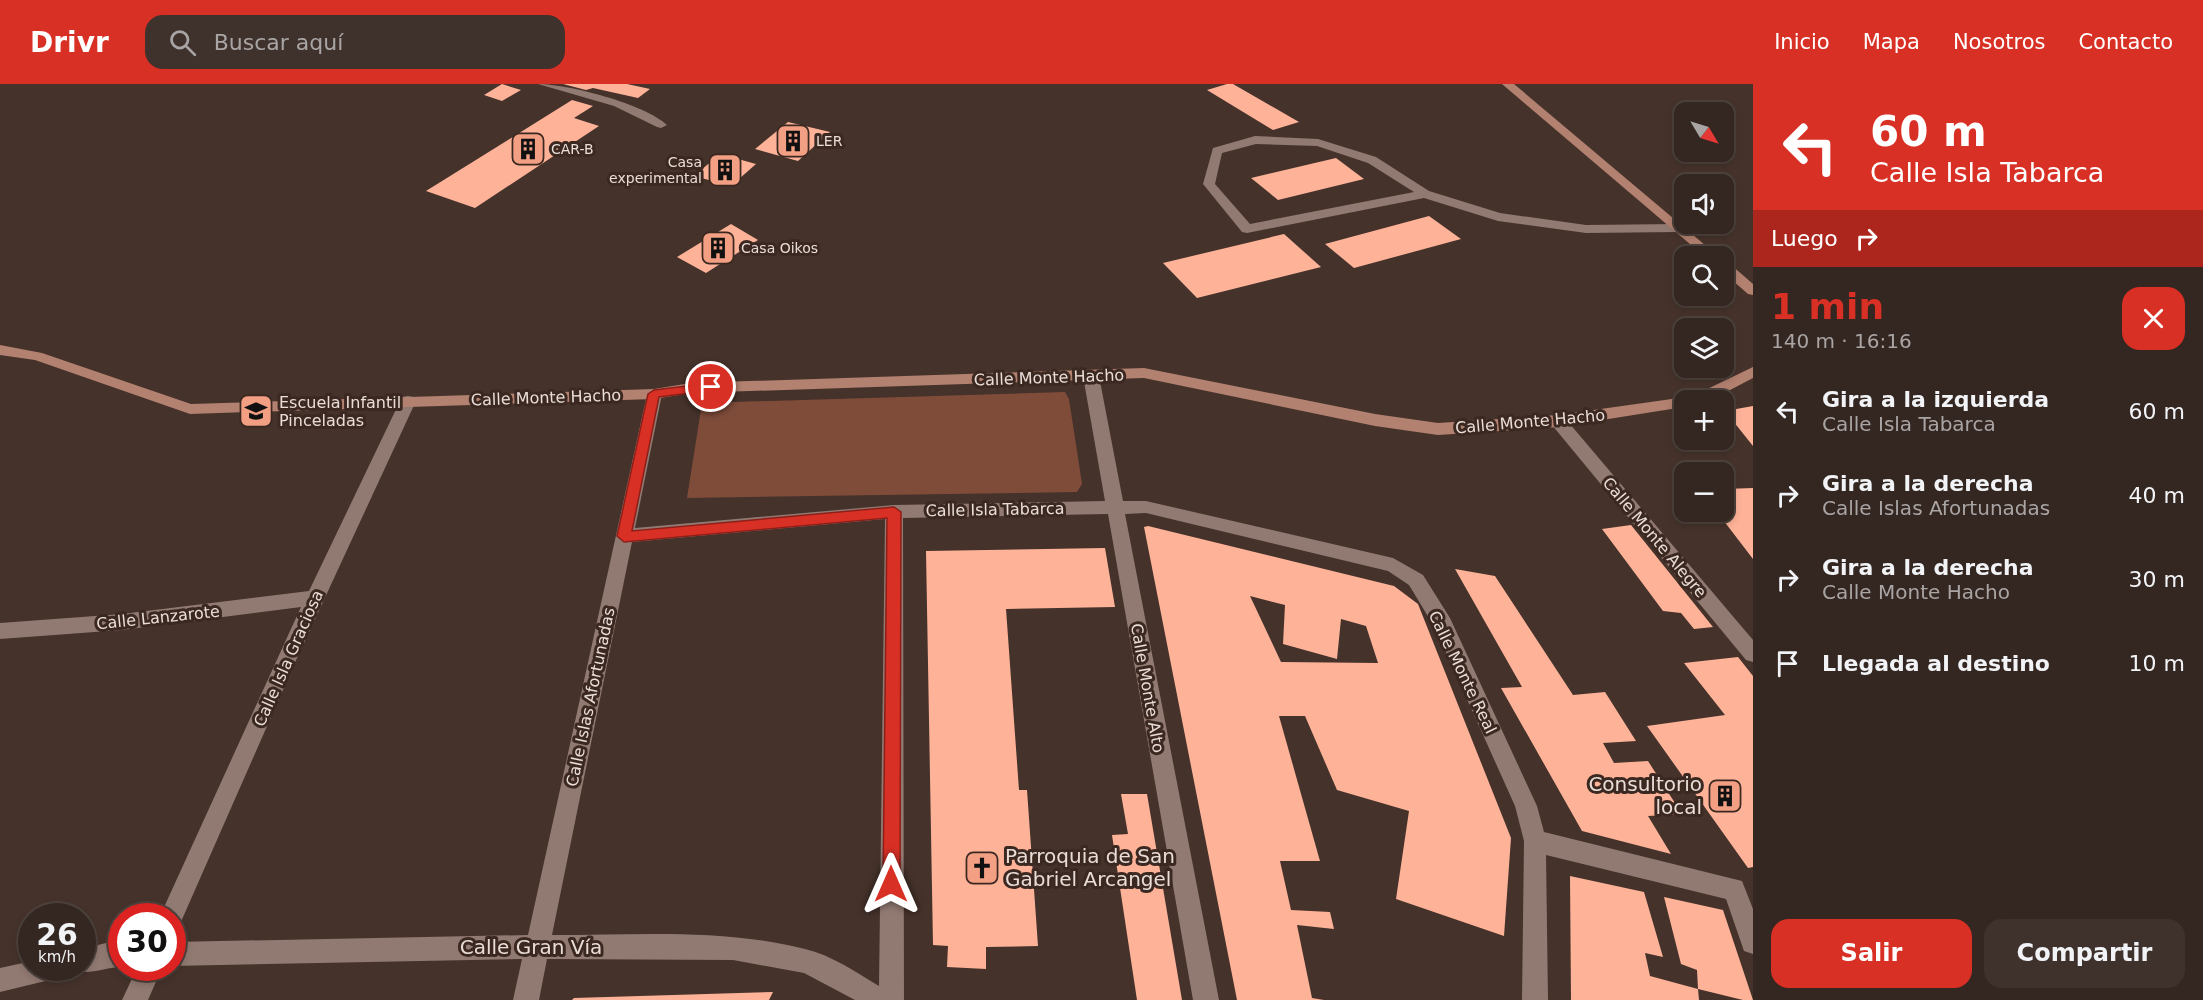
<!DOCTYPE html>
<html lang="es">
<meta charset="utf-8">
<style>
:root{--surface:#342620;--page:#3f322d;--text:#f1f3f6;--muted:#a9a5a5;--line:#4e433e;--accent:#d93025}
body{margin:0;font-family:"DejaVu Sans",sans-serif;background:var(--page);color:var(--text);height:100vh;display:flex;flex-direction:column;font-size:22px;white-space:nowrap}
*{box-sizing:border-box;margin:0}
p{font-size:20px;color:var(--muted)}
.icon{flex:none;width:33px;height:33px;fill:none;stroke:currentColor;stroke-width:2;stroke-linecap:round;stroke-linejoin:round}
.map{position:relative;flex:1;overflow:hidden}
.side{display:flex;flex-direction:column;background:var(--surface);width:450px}
.side>*{flex:none}
.guide{background:#d93025;color:#fff;overflow:hidden}
.needle{width:39px;rotate:128deg}
.tools{position:absolute;left:1674px;top:18px;display:grid;gap:12px}
.tools a{display:grid;place-items:center;width:60px;height:60px;border-radius:12px;background:var(--surface);box-shadow:0 3px 9px #0003,0 0 0 2px var(--line);font-size:30px}
.speed{position:absolute;left:18px;top:819px;display:flex;gap:12px;font-size:30px;font-weight:700;text-align:center}
.speed>*{display:grid;place-content:center;width:78px;height:78px;border-radius:50%;background:var(--surface);box-shadow:0 3px 9px #0003,0 0 0 2px var(--line);line-height:1}
.speed small{font-size:15px;font-weight:400}
.speed .limit{border:9px solid #d22;background:#fff;color:#111}
.pin{position:absolute;display:grid;place-items:center;width:51px;height:51px;color:#fff;margin:-26px;border:3px solid #fff;border-radius:50%;box-shadow:0 2px 6px #0007}
.me{position:absolute;width:66px;margin:-33px;rotate:0deg;stroke-linejoin:round;filter:drop-shadow(0 0 4px #0008)}
.turn{display:flex;align-items:center;gap:21px;height:126px;padding:0 18px;font-size:27px}
.turn .icon{width:78px;height:78px;stroke-width:2.5}
.turn b{display:block;font-size:42px;line-height:51px}
.then{display:flex;align-items:center;height:57px;padding:0 18px;background:#0003;gap:12px;font-size:22px}
.round{display:grid;place-items:center;flex:none;width:63px;height:63px;border-radius:18px;background:var(--page)}
.head{display:flex;align-items:center;justify-content:space-between;height:102px;padding:0 18px}
h1{font-size:36px;font-weight:700;line-height:45px;color:var(--accent)}
.primary-button{display:flex;gap:12px;margin-top:auto;padding:12px 18px}
.primary-button a{flex:1;height:69px;border-radius:18px;background:var(--accent);color:#fff;font-size:24px;font-weight:700;line-height:69px;text-align:center}
.primary-button a+a{background:var(--page);color:var(--text)}
ul{padding:0;list-style:none}
li{display:flex;align-items:center;gap:18px;height:84px;padding:0 18px}
li div{flex:1}
li b{display:block;font-size:22px}
li em{font-style:normal}
header{display:flex;align-items:center;gap:36px;box-sizing:border-box;height:84px;padding:0 30px;background:var(--accent);color:#fff}
header strong{font-size:28px}
nav{display:flex;gap:33px;margin-inline-start:auto;font-size:21px}
.search{width:420px;height:54px;background:var(--page);display:flex;align-items:center;gap:15px;box-sizing:border-box;padding:0 21px;border-radius:18px;color:var(--muted);font-size:22px}
main{display:flex;flex:1;min-height:0}
.map>svg:first-child{display:block}
</style>
<header>
<strong>Drivr</strong>
<div class="search"><svg class="icon" aria-label="search" viewBox="0 0 24 24"><circle cx="10" cy="10" r="6"/><path d="M15 15l6 6"/></svg>Buscar aquí</div>
<nav><a>Inicio</a><a>Mapa</a><a>Nosotros</a><a>Contacto</a></nav>
</header>
<main>
<div class="map">
<svg width="1753" height="916" viewBox="0 0 1753 916">
<rect width="100%" height="100%" fill="#45322b"/>
<path fill="#7f4c3a" d="M1065,308L1069,315L1082,400L1077,408L687,414L702,319Z"/>
<g fill="#feb399" fill-rule="evenodd">
<path d="M502,0L521,6L502,17L484,11Z"/>
<path d="M563,0H627L650,5L638,14L593,4L586,6Z"/>
<path d="M1227,0H1233L1299,38L1273,46L1207,6Z"/>
<path d="M572,16L593,22L574,34L599,42L475,124L426,107Z"/>
<path d="M788,38L830,48L798,77L755,65Z"/>
<path d="M720,70L756,80L731,102L694,92Z"/>
<path d="M1336,74L1364,95L1278,116L1251,94Z"/>
<path d="M1429,132L1461,155L1354,184L1325,160Z"/>
<path d="M731,140L758,156L706,189L677,173Z"/>
<path d="M1284,150L1321,183L1197,214L1163,179Z"/>
<path d="M1753,322V362L1725,327Z"/>
<path d="M1753,404V475L1717,428H1724V405Z"/>
<path d="M1631,441L1713,543L1694,545L1681,529L1663,527L1602,445Z"/>
<path d="M1148,442L1394,502L1418,520L1511,754L1504,852L1396,815L1409,727L1337,706L1305,632H1279L1320,777H1280L1291,826L1330,828L1334,845L1297,841L1312,914L1324,916H1237L1144,443ZM1250,512L1285,521L1283,560L1337,575L1341,535L1366,542L1378,579L1281,578Z"/>
<path d="M1105,464L1115,523L1006,525L1019,706H1027L1038,862L986,863V885L947,883L948,862L933,861L926,467Z"/>
<path d="M1455,485L1495,492L1573,611L1605,608L1636,657L1603,659L1614,679L1648,677L1682,730L1648,732L1671,770L1582,747L1501,604L1522,603Z"/>
<path d="M1738,573L1753,592V783L1748,784L1647,642L1725,631L1684,579Z"/>
<path d="M1121,710H1147L1182,916H1137L1112,751L1128,750Z"/>
<path d="M1570,792L1644,808L1663,873L1645,869L1650,892L1698,905L1699,916H1571Z"/>
<path d="M1664,813L1723,826L1753,916H1743L1698,905L1697,886L1681,880Z"/>
<path d="M773,908L769,916H572L574,914Z"/>
</g>
<g fill="none" stroke-linecap="round" stroke-linejoin="round">
<g fill="#917a72" fill-rule="evenodd">
<path d="M538,0C568,0 645,20 667,41L661,44L657,43L614,22Z"/>
<path d="M1255,52L1318,55L1376,73L1429,107L1500,129L1586,141L1678,140L1685,144L1678,148L1586,149L1498,137L1424,114L1247,149L1242,148L1203,100L1213,64ZM1256,60L1317,62L1368,79L1414,108L1250,140L1215,100L1222,69Z"/>
<path d="M1091,287L1099,292L1123,417H1146L1393,474L1423,491L1450,534L1537,722L1544,748L1742,797L1753,825V870L1744,867L1726,815L1546,771L1548,916H1522L1524,757L1515,722L1435,544L1409,501L1388,487L1146,429L1125,430L1219,916H1193L1108,430L903,434L904,916H855L804,889L733,876L547,875L539,916H513L522,875L172,882V858L528,851L648,306H660L662,310L635,444L894,421L1105,417L1083,292ZM885,435L879,902C856,888 831,871 805,865C723,844 635,851 552,851L632,458Z"/>
<path d="M408,312L414,313L416,317L297,574L180,840L172,844V832H160L301,523L122,546L0,555V539L122,530L309,507L400,317L402,313Z"/>
<path d="M1558,331L1564,333L1753,556V578L1746,576L1552,341L1550,337L1552,333Z"/>
<path d="M106,859H122V883C106,883 88,892 73,886L72,884H82V865Z"/>
<path d="M32,877V884H65L62,893L0,908V884Z"/>
<path d="M137,884H162L148,916H122Z"/>
</g>
<g fill="#b38170" fill-rule="evenodd">
<path d="M1502,0H1514L1718,172H1704Z"/>
<path d="M1724,178L1729,179L1753,200V211L1748,210L1724,189Z"/>
<path d="M0,261L42,269L191,320L654,305L691,299L1144,284L1375,330L1438,339L1558,331L1686,313L1699,309L1753,283V294L1711,316H1684V323L1558,343L1438,351L1375,342L1144,294L691,309L654,315L190,330L35,276L0,271Z"/>
</g>
</g>
<path fill="#d93025" stroke="#8d1f18" stroke-width="1.5" d="M711,299L715,301V306L659,313L632,447L894,423L901,428L900,800L898,806L891,809L885,806L883,800L887,434L624,458L617,452L648,310L654,306Z"/>
<defs>
<symbol id="building-square" viewBox="-11 -11 22 22"><rect x="-9" y="-9" width="18" height="18" rx="4" fill="#f39f83" stroke="#3b2821"/><path d="M-4-6H4V6H1V3H-1V6H-4ZM-2.5-4.3h1.7v1.8h-1.7ZM.8-4.3h1.7v1.8H.8ZM-2.5-1h1.7V.8h-1.7ZM.8-1h1.7V.8H.8Z" fill="#111"/></symbol>
<symbol id="school-square" viewBox="-11 -11 22 22"><rect x="-9" y="-9" width="18" height="18" rx="4" fill="#f39f83" stroke="#3b2821"/><path d="M0-5L7-2L0 1L-7-2ZM-4 1L0 2.5L4 1V4Q0 6-4 4Z" fill="#111"/></symbol>
<symbol id="church-square" viewBox="-11 -11 22 22"><rect x="-9" y="-9" width="18" height="18" rx="4" fill="#f39f83" stroke="#3b2821"/><path d="M-1.2-6h2.4v3.5h3.3v2.4h-3.3V6h-2.4V-.1h-3.3v-2.4h3.3Z" fill="#111"/></symbol>
</defs>
<g fill-rule="evenodd">
<use href="#building-square" x="774" y="38" width="38" height="38"/>
<use href="#building-square" x="509" y="46" width="38" height="38"/>
<use href="#building-square" x="706" y="67" width="38" height="38"/>
<use href="#building-square" x="699" y="145" width="38" height="38"/>
<use href="#school-square" x="237" y="308" width="38" height="38"/>
<use href="#building-square" x="1706" y="693" width="38" height="38"/>
<use href="#church-square" x="963" y="765" width="38" height="38"/>
</g>
<g text-anchor="middle" stroke-width="6" stroke-linejoin="round" paint-order="stroke">
<g font-size="14" fill="#eaddd8" stroke="#3b2821" text-anchor="start">
<text x="816" y="62">LER</text>
<text x="551" y="70">CAR-B</text>
<text x="702" y="83" text-anchor="end">Casa<tspan x="702" dy="16">experimental</tspan></text>
<text x="741" y="169">Casa Oikos</text>
</g>
<g font-size="16" fill="#eaddd8" stroke="#3b2821">
<text transform="translate(1049 293) rotate(-2)" y="6">Calle Monte Hacho</text>
<text transform="translate(546 313) rotate(-2)" y="6">Calle Monte Hacho</text>
<text transform="translate(1530 337) rotate(-5)" y="6">Calle Monte Hacho</text>
<text transform="translate(995 425) rotate(-1)" y="6">Calle Isla Tabarca</text>
<text transform="translate(1655 453) rotate(50)" y="6">Calle Monte Alegre</text>
<text transform="translate(158 533) rotate(-6)" y="6">Calle Lanzarote</text>
<text transform="translate(288 574) rotate(-66)" y="6">Calle Isla Graciosa</text>
<text transform="translate(1463 588) rotate(64)" y="6">Calle Monte Real</text>
<text transform="translate(1148 604) rotate(80)" y="6">Calle Monte Alto</text>
<text transform="translate(590 613) rotate(-78)" y="6">Calle Islas Afortunadas</text>
</g>
<g font-size="16" fill="#eaddd8" stroke="#3b2821" text-anchor="start">
<text x="279" y="324">Escuela Infantil<tspan x="279" dy="18">Pinceladas</tspan></text>
</g>
<g font-size="20" fill="#eaddd8" stroke="#3b2821" text-anchor="end">
<text x="1702" y="707">Consultorio<tspan x="1702" dy="23">local</tspan></text>
<text x="1005" y="779" text-anchor="start">Parroquia de San<tspan x="1005" dy="23">Gabriel Arcangel</tspan></text>
</g>
<g font-size="20" fill="#eaddd8" stroke="#3b2821">
<text x="531" y="870">Calle Gran Vía</text>
</g>
</g>
</svg>
<div class="tools">
<a><svg class="needle" viewBox="-14 -14 28 28"><path d="M0-13l5 13h-10z" fill="#e53935"/><path d="M0 13l5-13h-10z" fill="#a9a5a5"/></svg></a>
<a><svg class="icon" aria-label="sound" viewBox="0 0 24 24"><path d="M4 9h4l5-4v14l-5-4H4zM17 9q2 3 0 6"/></svg></a>
<a><svg class="icon" aria-label="search" viewBox="0 0 24 24"><circle cx="10" cy="10" r="6"/><path d="M15 15l6 6"/></svg></a>
<a><svg class="icon" aria-label="layers" viewBox="0 0 24 24"><path d="M12 4l9 5-9 5-9-5zM3 14l9 5 9-5"/></svg></a>
<a>+</a>
<a>−</a>
</div>
<div class="speed"><div>26<small>km/h</small></div><div class="limit">30</div></div>
<div class="pin" style="left:711px;top:303px;background:#d93025"><svg class="icon" aria-label="arrive" viewBox="0 0 24 24"><path d="M6 21V4h12l-3 4 3 4H6"/></svg></div>
<svg class="me" style="left:891px;top:800px" viewBox="-20 -20 40 40"><path d="M0-17L14 15 0 8-14 15z" fill="#d93025" stroke="#fff" stroke-width="4"/></svg>
</div>
<section class="side">
<div class="guide">
<div class="turn"><svg class="icon" aria-label="left" viewBox="0 0 24 24"><path d="M17 20v-9H6M10 6l-5 5 5 5"/></svg><div><b>60 m</b>Calle Isla Tabarca</div></div>
<div class="then">Luego<svg class="icon" aria-label="right" viewBox="0 0 24 24"><path d="M7 20v-9h11M14 6l5 5-5 5"/></svg></div>
</div>
<div class="head"><div><h1>1 min</h1><p>140 m · 16:16</p></div><a class="round" style="background:#d93025;color:#fff"><svg class="icon" aria-label="close" viewBox="0 0 24 24"><path d="M6 6l12 12M18 6L6 18"/></svg></a></div>
<ul>
<li><svg class="icon" aria-label="left" viewBox="0 0 24 24"><path d="M17 20v-9H6M10 6l-5 5 5 5"/></svg><div><b>Gira a la izquierda</b><p>Calle Isla Tabarca</p></div><em>60 m</em></li>
<li><svg class="icon" aria-label="right" viewBox="0 0 24 24"><path d="M7 20v-9h11M14 6l5 5-5 5"/></svg><div><b>Gira a la derecha</b><p>Calle Islas Afortunadas</p></div><em>40 m</em></li>
<li><svg class="icon" aria-label="right" viewBox="0 0 24 24"><path d="M7 20v-9h11M14 6l5 5-5 5"/></svg><div><b>Gira a la derecha</b><p>Calle Monte Hacho</p></div><em>30 m</em></li>
<li><svg class="icon" aria-label="arrive" viewBox="0 0 24 24"><path d="M6 21V4h12l-3 4 3 4H6"/></svg><div><b>Llegada al destino</b></div><em>10 m</em></li>
</ul>
<div class="primary-button"><a>Salir</a><a>Compartir</a></div>
</section>
</main>
